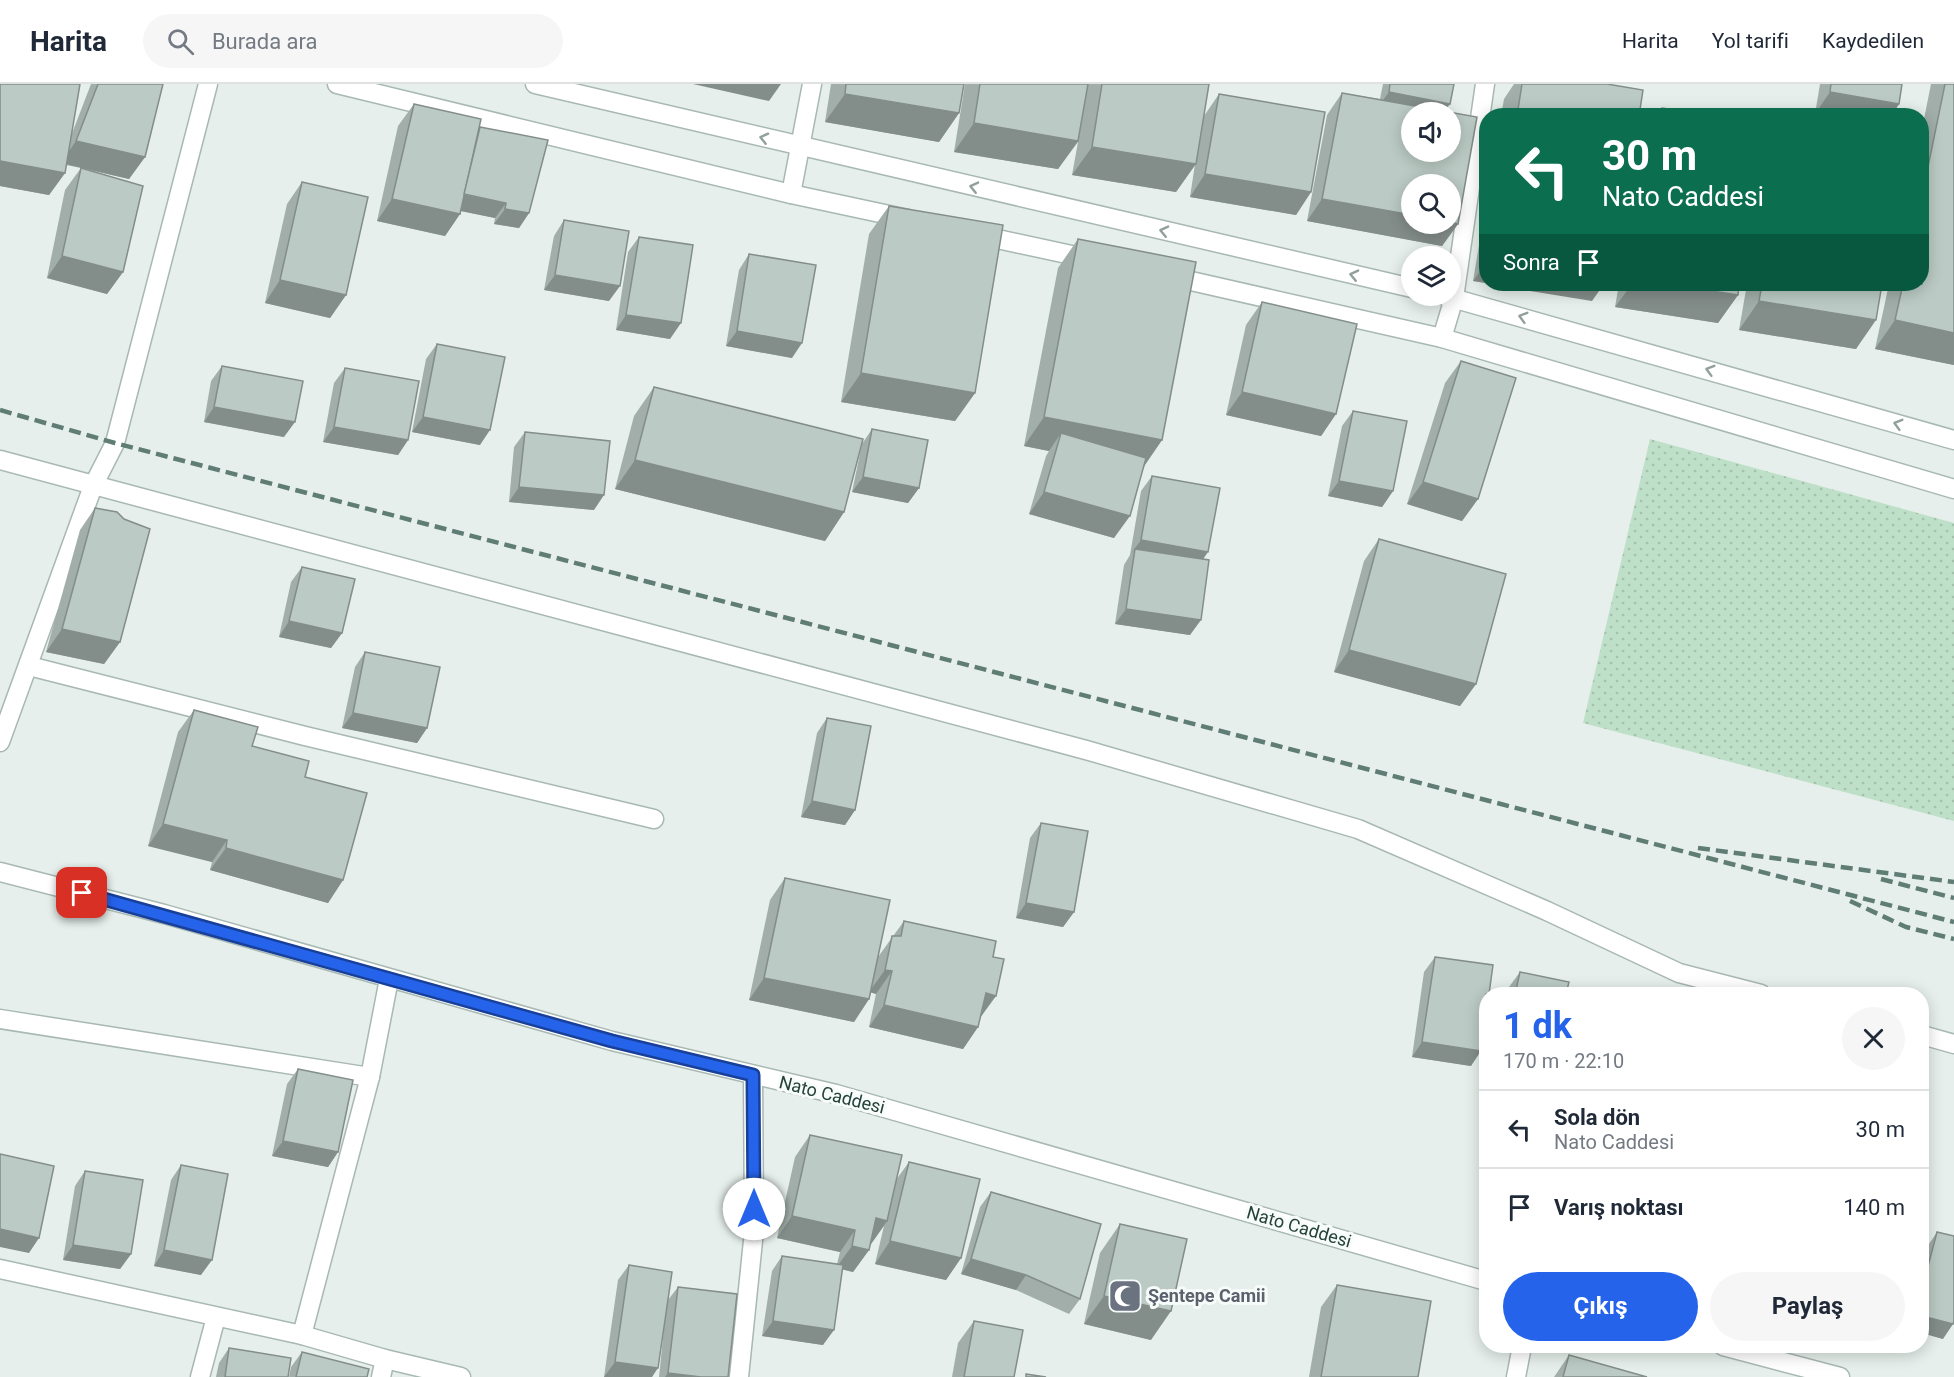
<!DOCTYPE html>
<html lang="tr">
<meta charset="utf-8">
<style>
:root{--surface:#fff;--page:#f6f6f7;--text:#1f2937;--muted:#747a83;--line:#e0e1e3;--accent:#2563eb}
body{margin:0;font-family:Roboto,sans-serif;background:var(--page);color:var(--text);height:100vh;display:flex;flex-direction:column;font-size:22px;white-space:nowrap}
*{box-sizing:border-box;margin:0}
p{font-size:20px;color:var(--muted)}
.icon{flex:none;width:33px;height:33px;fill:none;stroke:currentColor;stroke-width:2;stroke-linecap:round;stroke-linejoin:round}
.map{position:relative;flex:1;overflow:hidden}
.side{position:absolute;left:1479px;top:903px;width:450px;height:366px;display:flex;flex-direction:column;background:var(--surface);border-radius:24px;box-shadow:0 3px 15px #0003}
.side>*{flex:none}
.hud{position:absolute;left:1479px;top:24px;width:450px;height:183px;border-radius:24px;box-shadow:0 3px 15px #0003;background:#0b6e4f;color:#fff;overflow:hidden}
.controls{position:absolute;left:1401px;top:18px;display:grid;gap:12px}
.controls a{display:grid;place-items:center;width:60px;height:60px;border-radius:50%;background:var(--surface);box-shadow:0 3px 15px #0003;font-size:30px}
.pin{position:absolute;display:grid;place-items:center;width:51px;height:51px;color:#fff;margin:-26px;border-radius:12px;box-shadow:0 3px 9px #0006}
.me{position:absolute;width:66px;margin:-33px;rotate:0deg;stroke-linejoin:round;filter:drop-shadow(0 0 4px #0008)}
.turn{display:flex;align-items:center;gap:21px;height:126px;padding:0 24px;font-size:27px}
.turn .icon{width:78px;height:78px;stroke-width:2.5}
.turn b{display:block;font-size:42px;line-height:51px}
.then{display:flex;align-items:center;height:57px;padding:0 24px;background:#0003;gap:12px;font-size:22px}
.round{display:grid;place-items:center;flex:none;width:63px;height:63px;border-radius:32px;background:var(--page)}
.head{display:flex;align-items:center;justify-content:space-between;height:102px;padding:0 24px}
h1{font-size:36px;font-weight:700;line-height:45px;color:var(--accent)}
.cta{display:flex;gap:12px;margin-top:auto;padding:12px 24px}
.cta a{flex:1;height:69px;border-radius:36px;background:var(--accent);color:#fff;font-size:24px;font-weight:700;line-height:69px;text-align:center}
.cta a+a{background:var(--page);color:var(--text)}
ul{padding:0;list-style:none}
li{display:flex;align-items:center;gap:18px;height:78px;padding:0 24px;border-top:2px solid var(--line)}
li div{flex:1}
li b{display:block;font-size:22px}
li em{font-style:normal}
header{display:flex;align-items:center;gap:36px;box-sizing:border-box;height:84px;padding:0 30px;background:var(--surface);border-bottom:2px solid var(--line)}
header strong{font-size:28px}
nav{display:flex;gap:33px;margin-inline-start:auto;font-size:21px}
.search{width:420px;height:54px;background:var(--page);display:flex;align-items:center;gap:15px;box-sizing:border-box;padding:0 21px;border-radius:33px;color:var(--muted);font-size:22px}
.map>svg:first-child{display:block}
</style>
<header>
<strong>Harita</strong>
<div class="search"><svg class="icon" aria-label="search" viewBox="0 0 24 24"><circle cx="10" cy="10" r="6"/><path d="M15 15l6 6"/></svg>Burada ara</div>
<nav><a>Harita</a><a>Yol tarifi</a><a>Kaydedilen</a></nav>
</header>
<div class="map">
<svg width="1954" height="1293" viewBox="0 0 1954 1293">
<defs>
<pattern id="park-dots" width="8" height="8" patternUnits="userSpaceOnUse" patternTransform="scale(1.5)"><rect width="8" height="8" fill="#bfe0c8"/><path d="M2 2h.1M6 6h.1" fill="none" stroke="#a4c1ad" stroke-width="1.8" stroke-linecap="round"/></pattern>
</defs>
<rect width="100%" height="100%" fill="#e6efeb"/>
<path fill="url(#park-dots)" d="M1650,355L1954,439V737L1583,639Z"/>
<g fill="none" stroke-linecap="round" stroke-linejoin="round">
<defs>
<g id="minor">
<path d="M791,110L812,0"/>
<path d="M1442,254L1454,214L1485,0"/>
<path d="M0,376L1086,666L1358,745L1547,827L1679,889L1761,910"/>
<path d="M29,582L305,652L654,735"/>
<path d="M0,935L370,993"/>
<path d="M1922,951L1954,960"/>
<path d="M0,1185L302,1251L385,1275L461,1293"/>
<path d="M302,1251L370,993L389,895"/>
<path d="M200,1293L216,1233"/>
<path d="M381,1293L385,1275"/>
<path d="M739,1293L754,1147L753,991"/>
</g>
<g id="tertiary">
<path d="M337,0L791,110L908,135"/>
<path d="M535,0L1412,204"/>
<path d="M979,151L1090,175"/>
<path d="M1169,192L1442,254L1954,405"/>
<path d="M1445,212L1954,356"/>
<path d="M0,658L93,402L115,359L208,0"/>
<path d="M0,788L164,830L612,957L836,1010L1486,1197"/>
<path d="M1723,1262L1840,1293"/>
<path d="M1516,1293L1522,1262"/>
</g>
</defs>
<use href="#minor" stroke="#a8b8b2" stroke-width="21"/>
<use href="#tertiary" stroke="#a8b8b2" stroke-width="21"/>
<use href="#minor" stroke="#fff" stroke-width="18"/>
<use href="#tertiary" stroke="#fff" stroke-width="18"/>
<g stroke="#5f7d75" stroke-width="4.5" stroke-dasharray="12 6" stroke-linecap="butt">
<path d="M0,326L115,359L1954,838"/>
<path d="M1698,764L1954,798"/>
<path d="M1881,795L1954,814"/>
<path d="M1850,817L1906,843L1954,855"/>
</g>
</g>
<g fill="#a1aea9">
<path d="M0,0L71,52L91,0H163L145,73L129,95L81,84L123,188L107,210L47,194L65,106L81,84L66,81L65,89L49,111L0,102Z"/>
<path d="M831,0H964L959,29L939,58L825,38Z"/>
<path d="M965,0H1209L1204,32L1219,10L1311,108L1296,131L1190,113L1195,80L1176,108L1072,91L1078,58L1058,85L954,68Z"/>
<path d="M1383,0H1454L1445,27L1458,140L1442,162L1307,137L1327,31L1342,9L1380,15Z"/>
<path d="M1514,0H1607L1639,32H1501L1504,15Z"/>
<path d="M1820,0H1902L1899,20L1891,32H1824L1815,30Z"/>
<path d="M1931,0H1954V281L1875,265L1889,200H1922V45Z"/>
<path d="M414,20L529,129L519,144L494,140L495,134L461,127L460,130L445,152L377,137L398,42Z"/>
<path d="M1662,24L1713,32H1657Z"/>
<path d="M302,98L346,211L330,234L265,219L287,120Z"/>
<path d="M1486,120V199L1473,197Z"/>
<path d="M889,122L975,309L955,337L841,318L869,150Z"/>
<path d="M564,136L609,217L544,206L554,152Z"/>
<path d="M639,153L670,255L616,246L628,168Z"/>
<path d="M1078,155L1162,356L1145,381L1114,454L1029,430L1046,372L1049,367L1024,362L1058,184Z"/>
<path d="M749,170L792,274L726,262L739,186Z"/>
<path d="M1619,200H1739L1738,211L1718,239L1615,223Z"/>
<path d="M1747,200H1882L1856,265L1739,246Z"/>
<path d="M1262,218L1336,330L1321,352L1226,331L1246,241Z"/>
<path d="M437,260L480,361L412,348L426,275Z"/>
<path d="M1461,277L1478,415L1462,437L1407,420L1445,299Z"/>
<path d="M222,282L284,353L204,338L211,297Z"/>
<path d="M345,284L408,356L398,371L323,358L334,299Z"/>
<path d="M654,303L844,428L825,457L615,405L634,332Z"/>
<path d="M1353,327L1393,407L1382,423L1328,412L1342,342Z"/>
<path d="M872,345L919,404L908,419L852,408L862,360Z"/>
<path d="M525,348L594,426L509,418L514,363Z"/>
<path d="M1152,392L1203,475L1190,551L1115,540L1124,481L1130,471L1141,407Z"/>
<path d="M95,424L120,558L104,580L46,568L80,446Z"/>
<path d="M1379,455L1476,600L1460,622L1334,588L1364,477Z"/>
<path d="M302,483L342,549L331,564L279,553L291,498Z"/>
<path d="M365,568L427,644L417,659L342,644L355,583Z"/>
<path d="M194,626L252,662L305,693L343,796L328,819L210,786L212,778L148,762L178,648Z"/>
<path d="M827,634L855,726L845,741L801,733L817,649Z"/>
<path d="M1041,739L1074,828L1063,843L1016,834L1030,754Z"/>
<path d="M785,794L878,873L904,837L980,933L978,943L963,965L869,943L876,910L871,908L869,915L854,938L749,916L770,816Z"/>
<path d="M1435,873L1471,982L1412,973L1424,888Z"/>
<path d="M1520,888L1566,910H1508L1509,903Z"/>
<path d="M298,985L338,1068L328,1083L272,1072L287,1000Z"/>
<path d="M810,1051L896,1096L909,1078L961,1174L946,1196L875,1180L884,1142L871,1160L870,1159L869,1166L853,1188L842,1185L823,1261L762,1252L772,1187L782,1172L837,1180L840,1168L777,1154L795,1073Z"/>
<path d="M181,1081L201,1191L154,1182L171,1096Z"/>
<path d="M85,1087L131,1170L120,1185L63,1176L75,1102Z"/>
<path d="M991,1108L1080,1215L1069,1230L1016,1206L961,1190L980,1123Z"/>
<path d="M1120,1140L1151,1256L1084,1240L1100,1169Z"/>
<path d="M1937,1148L1943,1255L1922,1249V1181L1927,1163Z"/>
<path d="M629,1181L668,1216L678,1203L728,1293H659L664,1244L652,1293H604L618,1196Z"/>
<path d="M1337,1201L1418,1293H1309L1321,1223Z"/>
<path d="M974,1237L1014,1293H952L958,1259Z"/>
<path d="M229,1264L288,1293H216L219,1279Z"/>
<path d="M302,1268L367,1293H289L291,1283Z"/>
<path d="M1569,1271L1647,1293H1554Z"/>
</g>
<g fill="#838d89">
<path d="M693,0H781L769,17Z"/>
<path d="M1389,8L1450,20L1444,28L1378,23Z"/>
<path d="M1830,8L1899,20L1891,32H1824L1815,30Z"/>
<path d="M845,10L959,29L939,58L825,38Z"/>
<path d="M974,39L1078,57L1058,85L954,68Z"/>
<path d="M76,57L145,73L129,95L61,79Z"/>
<path d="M1092,63L1196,80L1176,108L1072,91Z"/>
<path d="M0,77L65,89L49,111L0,102Z"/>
<path d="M1205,90L1311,108L1296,131L1190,113Z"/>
<path d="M461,110L506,119L495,134L451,125Z"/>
<path d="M392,115L460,130L445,152L377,137Z"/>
<path d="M1322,115L1412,131V140H1450V138L1458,140L1442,162L1307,137Z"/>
<path d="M505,125L529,129L519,144L494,140Z"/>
<path d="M62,172L123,188L107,210L47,194Z"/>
<path d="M1486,179V199L1473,197Z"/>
<path d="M555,191L620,202L609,217L544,206Z"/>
<path d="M280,196L346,211L330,234L265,219Z"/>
<path d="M1487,200H1604L1592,217Z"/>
<path d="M1632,200H1666L1738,211L1718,239L1615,223Z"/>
<path d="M1759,217L1876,236L1856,265L1739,246Z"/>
<path d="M626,231L681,239L670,255L616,246Z"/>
<path d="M1895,236L1954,249V281L1875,265Z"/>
<path d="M737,247L802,259L792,274L726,262Z"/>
<path d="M861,289L975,309L955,337L841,318Z"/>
<path d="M1242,308L1336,330L1321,352L1226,331Z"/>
<path d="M214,323L295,338L284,353L204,338Z"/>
<path d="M423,333L490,346L480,361L412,348Z"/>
<path d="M1044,333L1162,356L1142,385L1061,349L1049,367L1024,362Z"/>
<path d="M334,343L408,356L398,371L323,358Z"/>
<path d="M635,376L844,428L825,457L615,405Z"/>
<path d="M863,393L919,404L908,419L852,408Z"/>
<path d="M1339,397L1393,407L1382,423L1328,412Z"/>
<path d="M1423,398L1478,415L1462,437L1407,420Z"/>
<path d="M519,403L604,411L594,426L509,418Z"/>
<path d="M1044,408L1130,432L1114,454L1029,430Z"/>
<path d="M1141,456L1208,468L1197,484L1135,465L1130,471Z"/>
<path d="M1126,525L1201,536L1190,551L1115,540Z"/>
<path d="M289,537L342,549L331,564L279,553Z"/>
<path d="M62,545L120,558L104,580L46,568Z"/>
<path d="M1349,566L1476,600L1460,622L1334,588Z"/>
<path d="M353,629L427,644L417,659L342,644Z"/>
<path d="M812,717L855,726L845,741L801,733Z"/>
<path d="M163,740L227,756L212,778L148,762Z"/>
<path d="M226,764L343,796L328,819L210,786Z"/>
<path d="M1026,819L1074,828L1063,843L1016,834Z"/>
<path d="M885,886L892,887L876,910L869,908Z"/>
<path d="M764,894L869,915L854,938L749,916Z"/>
<path d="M986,909L996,912L980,934Z"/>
<path d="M884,921L978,943L963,965L869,943Z"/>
<path d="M1422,958L1481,967L1471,982L1412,973Z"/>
<path d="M283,1057L338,1068L328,1083L272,1072Z"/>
<path d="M792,1132L855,1146L840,1168L777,1154Z"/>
<path d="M876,1134L887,1137L871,1160L860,1157Z"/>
<path d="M0,1145L39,1154L29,1169L0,1163Z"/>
<path d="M890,1157L961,1174L946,1196L875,1180Z"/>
<path d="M73,1161L131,1170L120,1185L63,1176Z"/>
<path d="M852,1162L869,1166L853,1188L836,1184Z"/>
<path d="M164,1166L212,1176L201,1191L154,1182Z"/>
<path d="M971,1175L1026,1191L1016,1206L961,1190Z"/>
<path d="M1104,1212L1171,1227L1151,1256L1084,1240Z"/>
<path d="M1922,1232L1953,1240L1943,1255L1922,1249Z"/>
<path d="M773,1237L834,1246L823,1261L762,1252Z"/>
<path d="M615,1278L658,1284L652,1293H604Z"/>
<path d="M668,1289L701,1293H665Z"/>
</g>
<g fill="#bbcac4" stroke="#838d89" stroke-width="1.5" fill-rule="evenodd">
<path d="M0,0H80L65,89L0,77Z"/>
<path d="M98,0H163L145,73L76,57Z"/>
<path d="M846,0H964L959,29L845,10Z"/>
<path d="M980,0H1088L1078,57L974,39Z"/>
<path d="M1102,0H1209L1196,80L1092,63Z"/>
<path d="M1390,0H1454L1450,20L1389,8Z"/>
<path d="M1522,0H1607L1643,6L1639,32H1517Z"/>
<path d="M1831,0H1902L1899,20L1830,8Z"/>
<path d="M1945,0H1954V249L1895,236L1903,200H1922V112Z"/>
<path d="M1342,9L1477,33L1458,140L1450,138V100H1412V131L1322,115ZM1412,28H1450V68H1412Z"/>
<path d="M1219,10L1325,28L1311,108L1205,90Z"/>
<path d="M414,20L481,35L460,130L392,115Z"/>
<path d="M1662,24L1713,32H1661Z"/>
<path d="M480,43L548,56L529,129L505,125L506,119L464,110Z"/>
<path d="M81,84L143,102L123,188L62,172Z"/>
<path d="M302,98L368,113L346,211L280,196Z"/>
<path d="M889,122L1003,141L975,309L861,289Z"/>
<path d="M564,136L629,147L620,202L555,191Z"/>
<path d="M639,153L693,161L681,239L626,231Z"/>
<path d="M1078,155L1196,178L1162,356L1044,333Z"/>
<path d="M749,170L816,181L802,259L737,247Z"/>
<path d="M1666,200H1739L1738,211Z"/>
<path d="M1762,200H1882L1876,236L1759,217Z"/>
<path d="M1262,218L1357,240L1336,330L1242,308Z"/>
<path d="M437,260L505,273L490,346L423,333Z"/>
<path d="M1461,277L1516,294L1478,415L1423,398Z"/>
<path d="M222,282L303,297L295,338L214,323Z"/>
<path d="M345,284L419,297L408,356L334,343Z"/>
<path d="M654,303L863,355L844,428L635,376Z"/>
<path d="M1353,327L1407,337L1393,407L1339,397Z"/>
<path d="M872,345L928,356L919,404L863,393Z"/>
<path d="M525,348L610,357L604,411L519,403Z"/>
<path d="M1061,349L1146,374L1130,432L1044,408Z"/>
<path d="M1152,392L1220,404L1208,468L1141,456Z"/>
<path d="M95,424L117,428L124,435L150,445L120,558L62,545Z"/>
<path d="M1379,455L1506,490L1476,600L1349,566Z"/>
<path d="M1135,465L1209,476L1201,536L1126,525Z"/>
<path d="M302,483L355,495L342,549L289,537Z"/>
<path d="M365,568L440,583L427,644L353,629Z"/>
<path d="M194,626L258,643L252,662L309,677L305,693L367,709L343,796L226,764L227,756L163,740Z"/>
<path d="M827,634L871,642L855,726L812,717Z"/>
<path d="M1041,739L1088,747L1074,828L1026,819Z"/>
<path d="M785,794L890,816L869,915L764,894Z"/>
<path d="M904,837L996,857L993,873L1004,875L996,912L986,909L978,943L884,921L892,887L885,886L892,852H901Z"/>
<path d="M1435,873L1493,881L1489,910H1486V929L1481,967L1422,958Z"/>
<path d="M1520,888L1569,898L1566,910H1515Z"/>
<path d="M298,985L353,996L338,1068L283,1057Z"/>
<path d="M810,1051L902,1071L887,1137L876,1134L869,1166L852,1162L855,1146L792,1132Z"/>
<path d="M0,1070L54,1082L39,1154L0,1145Z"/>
<path d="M909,1078L980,1095L961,1174L890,1157Z"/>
<path d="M181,1081L228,1090L212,1176L164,1166Z"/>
<path d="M85,1087L143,1096L131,1170L73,1161Z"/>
<path d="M991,1108L1101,1140L1080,1215L1026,1191L971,1175Z"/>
<path d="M1120,1140L1187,1155L1171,1227L1104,1212Z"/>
<path d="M1937,1148L1954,1152V1237L1953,1240L1922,1232V1205Z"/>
<path d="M782,1172L843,1181L834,1246L773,1237Z"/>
<path d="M629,1181L672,1188L658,1284L615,1278Z"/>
<path d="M1337,1201L1431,1217L1418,1293H1321Z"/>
<path d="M678,1203L737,1210L728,1293H701L668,1289Z"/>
<path d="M974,1237L1023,1246L1014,1293H964Z"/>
<path d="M229,1264L291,1274L288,1293H225Z"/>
<path d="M302,1268L369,1285L367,1293H296Z"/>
<path d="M1569,1271L1647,1293H1563Z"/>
<path d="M1026,1290L1046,1293H1026Z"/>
</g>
<defs><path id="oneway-chevron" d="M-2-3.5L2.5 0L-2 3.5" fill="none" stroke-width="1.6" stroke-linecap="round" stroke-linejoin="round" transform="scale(1.5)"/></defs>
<g stroke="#92a09c">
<use href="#oneway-chevron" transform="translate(764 54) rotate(-166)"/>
<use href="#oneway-chevron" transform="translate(974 103) rotate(-167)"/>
<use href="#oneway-chevron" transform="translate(1164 147) rotate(-167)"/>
<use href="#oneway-chevron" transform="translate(1354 191) rotate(-167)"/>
<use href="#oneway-chevron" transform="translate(1523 233) rotate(-164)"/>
<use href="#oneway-chevron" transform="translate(1710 286) rotate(-164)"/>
<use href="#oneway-chevron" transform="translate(1898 340) rotate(-164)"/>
</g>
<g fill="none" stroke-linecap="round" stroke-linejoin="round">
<defs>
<path id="route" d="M82,809L612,957L753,991L754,1125"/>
</defs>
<use href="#route" stroke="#184099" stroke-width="15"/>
<use href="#route" stroke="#2563eb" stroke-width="10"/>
</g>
<defs>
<symbol id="mosque-square" viewBox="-11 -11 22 22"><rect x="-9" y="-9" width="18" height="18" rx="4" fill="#6b7280" stroke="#f7fbf9"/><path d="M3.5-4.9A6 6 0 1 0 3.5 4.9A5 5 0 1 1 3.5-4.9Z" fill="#fff"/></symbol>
</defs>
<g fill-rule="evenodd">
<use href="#mosque-square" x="1106" y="1193" width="38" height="38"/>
</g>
<g text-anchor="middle" stroke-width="6" stroke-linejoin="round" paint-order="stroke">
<g font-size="18" fill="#24423a" stroke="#f7fbf9">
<text transform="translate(832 1011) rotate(14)" y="6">Nato Caddesi</text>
<text transform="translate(1299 1143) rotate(16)" y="6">Nato Caddesi</text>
</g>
<g font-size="18" font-weight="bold" fill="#5b616d" stroke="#f7fbf9" text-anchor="start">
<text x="1148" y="1218">Şentepe Camii</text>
</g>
</g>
</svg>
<div class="controls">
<a><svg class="icon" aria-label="sound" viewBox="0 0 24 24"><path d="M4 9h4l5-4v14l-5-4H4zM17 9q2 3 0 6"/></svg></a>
<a><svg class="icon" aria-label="search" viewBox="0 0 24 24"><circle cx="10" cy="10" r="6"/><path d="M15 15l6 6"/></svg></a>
<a><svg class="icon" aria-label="layers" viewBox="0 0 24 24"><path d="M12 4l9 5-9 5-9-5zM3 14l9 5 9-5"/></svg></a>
</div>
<div class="pin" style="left:82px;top:809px;background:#d93025"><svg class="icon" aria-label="arrive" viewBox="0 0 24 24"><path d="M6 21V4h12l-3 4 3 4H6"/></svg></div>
<svg class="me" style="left:754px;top:1125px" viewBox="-20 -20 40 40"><circle r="19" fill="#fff"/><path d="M0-13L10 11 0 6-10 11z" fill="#2563eb"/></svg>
<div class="hud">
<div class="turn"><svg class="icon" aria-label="left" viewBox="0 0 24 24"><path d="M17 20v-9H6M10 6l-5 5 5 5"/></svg><div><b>30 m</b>Nato Caddesi</div></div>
<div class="then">Sonra<svg class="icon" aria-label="arrive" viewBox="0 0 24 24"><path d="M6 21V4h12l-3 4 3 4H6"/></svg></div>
</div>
<section class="side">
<div class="head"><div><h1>1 dk</h1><p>170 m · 22:10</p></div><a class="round"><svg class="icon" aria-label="close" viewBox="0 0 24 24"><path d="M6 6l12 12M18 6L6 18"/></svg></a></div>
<ul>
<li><svg class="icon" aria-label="left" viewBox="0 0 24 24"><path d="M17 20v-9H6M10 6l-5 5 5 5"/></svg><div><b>Sola dön</b><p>Nato Caddesi</p></div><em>30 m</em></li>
<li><svg class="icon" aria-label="arrive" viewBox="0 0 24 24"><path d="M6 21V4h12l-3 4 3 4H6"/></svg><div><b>Varış noktası</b></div><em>140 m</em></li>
</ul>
<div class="cta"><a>Çıkış</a><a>Paylaş</a></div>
</section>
</div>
